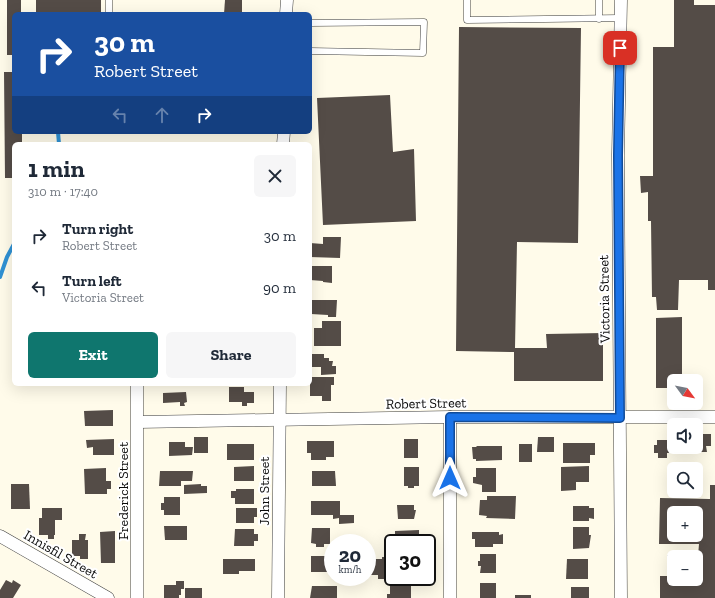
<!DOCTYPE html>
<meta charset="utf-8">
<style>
:root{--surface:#fff;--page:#f6f6f7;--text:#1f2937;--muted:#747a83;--accent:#0f766e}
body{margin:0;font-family:"Zilla Slab",serif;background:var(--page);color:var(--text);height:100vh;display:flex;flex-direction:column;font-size:15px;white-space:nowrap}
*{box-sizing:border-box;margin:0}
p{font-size:13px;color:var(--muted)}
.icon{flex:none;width:22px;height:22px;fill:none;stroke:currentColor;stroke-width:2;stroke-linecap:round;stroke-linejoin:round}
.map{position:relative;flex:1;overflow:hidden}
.panel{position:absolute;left:12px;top:142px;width:300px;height:244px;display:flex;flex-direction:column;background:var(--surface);border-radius:6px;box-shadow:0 4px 16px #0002}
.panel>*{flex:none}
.top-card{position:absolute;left:12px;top:12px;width:300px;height:122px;border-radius:6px;box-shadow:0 4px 16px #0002;background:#1a4fa0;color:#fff;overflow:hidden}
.needle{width:26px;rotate:122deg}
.tools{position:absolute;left:667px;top:374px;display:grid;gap:8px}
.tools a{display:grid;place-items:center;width:36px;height:36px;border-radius:6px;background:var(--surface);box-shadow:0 4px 16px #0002;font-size:20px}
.speed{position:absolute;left:324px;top:534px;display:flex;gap:8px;font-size:20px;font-weight:700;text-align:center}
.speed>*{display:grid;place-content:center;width:52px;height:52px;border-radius:50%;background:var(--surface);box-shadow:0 4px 16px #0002;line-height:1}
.speed small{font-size:10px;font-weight:400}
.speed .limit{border:2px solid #111;border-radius:6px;background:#fff;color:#111}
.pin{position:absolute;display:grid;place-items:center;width:34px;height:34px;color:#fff;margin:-17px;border-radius:8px;box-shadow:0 2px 6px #0006}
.me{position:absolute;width:44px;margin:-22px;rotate:0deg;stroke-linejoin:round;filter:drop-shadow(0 0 3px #0008)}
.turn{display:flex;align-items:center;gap:14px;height:84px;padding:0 16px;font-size:18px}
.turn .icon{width:52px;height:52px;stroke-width:2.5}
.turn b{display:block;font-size:28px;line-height:34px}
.lanes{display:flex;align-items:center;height:38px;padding:0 16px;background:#0003;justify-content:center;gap:20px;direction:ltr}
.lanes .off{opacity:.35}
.round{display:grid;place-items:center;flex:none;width:42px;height:42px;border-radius:6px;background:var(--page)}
.summary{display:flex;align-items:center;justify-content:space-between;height:68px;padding:0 16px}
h1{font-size:24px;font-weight:800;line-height:30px}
.action{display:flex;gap:8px;margin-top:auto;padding:8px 16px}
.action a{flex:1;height:46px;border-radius:6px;background:var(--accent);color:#fff;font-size:16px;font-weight:800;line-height:46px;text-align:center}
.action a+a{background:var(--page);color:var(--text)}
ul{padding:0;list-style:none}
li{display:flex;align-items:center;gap:12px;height:52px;padding:0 16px}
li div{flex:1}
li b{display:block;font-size:15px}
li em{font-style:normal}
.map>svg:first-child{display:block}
</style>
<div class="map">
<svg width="715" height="598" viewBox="0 0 715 598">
<rect width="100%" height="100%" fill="#fffbea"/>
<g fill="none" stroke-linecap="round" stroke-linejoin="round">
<g stroke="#3091d3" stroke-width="4">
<path d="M58,132L59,144"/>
<path d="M0,277L7,257L14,244"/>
</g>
</g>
<g fill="#544c47" fill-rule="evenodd">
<path d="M7,0H21V14H14V55H7Z"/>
<rect x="36" y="0" width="65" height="14"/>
<path d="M225,0H242V14H224Z"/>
<path d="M674,0H694V5H715V290H708V280H679L678,310H657L656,297H652L651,221H648V192L641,193L640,176H653V47H674Z"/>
<path d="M459,27L581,28L578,243L517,242L515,348H547L546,334L603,333V381H514V352L456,351Z"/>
<path d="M4,72H14V132H22V144H14V178H5Z"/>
<path d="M390,95L393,152L414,149L416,221L323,225L317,98Z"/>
<path d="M323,237H341L340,258L310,257V243L323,244Z"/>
<path d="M310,266H332V283L323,282V281L310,280Z"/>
<path d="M310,300H337L336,317H328V315L311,314L312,310H310Z"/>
<path d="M682,317V381H674V388H656V318Z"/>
<path d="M322,321H341V346H314V328H322Z"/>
<path d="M311,354H324V358H329V361H333L332,366H336V374L321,375V367H310Z"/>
<path d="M310,377H334V385H331V401H322V396H310Z"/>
<path d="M229,387H244V392H254V403H247V406H242V402H229Z"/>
<path d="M186,392L187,402L184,403L185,406H180V402L163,403V393Z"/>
<path d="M113,410V426H85L84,411Z"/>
<path d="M697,434H711V446H706L707,452H697Z"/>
<rect x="194" y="437" width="14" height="16"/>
<path d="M538,437H554V452H537Z"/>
<path d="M114,439V455H93V447L87,448L86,440Z"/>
<rect x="404" y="439" width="14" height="19"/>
<path d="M657,440H674V447H679L680,453H667V458H658V453H654V445H657Z"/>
<path d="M307,441H334V457H326V460H311V453H307Z"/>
<path d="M169,442H185V447H193L192,455L169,456Z"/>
<path d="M563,443H595V455H590V463H563Z"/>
<rect x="227" y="444" width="27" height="16"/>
<rect x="519" y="444" width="13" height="18"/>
<path d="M476,446H502V460L476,461V459H473L472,447H477Z"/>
<path d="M254,466V481H234V467Z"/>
<path d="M589,466V482H576V490L561,491V467Z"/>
<path d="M404,467H419V486H414V488H408V486H404Z"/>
<path d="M106,468V481H111V489H107V494H85L84,469Z"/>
<path d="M476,468H496V492H482V485L473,483V477H476Z"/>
<path d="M160,471H193L192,481H181V486H159Z"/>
<path d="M312,471H335L336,486H312Z"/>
<path d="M11,484H29L30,509H11Z"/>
<path d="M201,484V486H207V493L184,494V485Z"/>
<path d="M710,485H715V598H660V576H667V555L698,556L699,544H659L660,498L710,499ZM674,513H696V535H674ZM674,557H696V579H674Z"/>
<path d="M236,489H254V504H235V498H231V491H236Z"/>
<path d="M487,496H516L515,519L486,518L487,516L479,515L480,500H487Z"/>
<path d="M164,497H180V515H164V510H161V503H164Z"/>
<path d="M311,501H340V515H354V523L339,524V518L333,519V515H311Z"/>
<path d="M397,505H414V510H416L414,519H398Z"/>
<path d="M573,506H589V508H594V519L589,518V521H573Z"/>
<path d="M42,508H62V520H55V535H54V539H48V535H39V518H42Z"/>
<path d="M236,508H257V517H254V523H236Z"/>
<path d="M164,526H187V540H165Z"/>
<path d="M573,527H589V535H591L589,548L573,549Z"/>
<path d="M312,528H330V544H324V547H316V544L311,543Z"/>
<path d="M235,529H254V534H258V541H254V546H234Z"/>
<path d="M419,530V543H401V539H395V531Z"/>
<path d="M115,531V563H101L100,532Z"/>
<path d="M472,532H499V535L503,534V544H493V547H475V539H472Z"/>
<path d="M79,534H86L85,540H88V559H80V556H72V540H79Z"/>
<path d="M480,554H496V573H480L481,566H478V561H480Z"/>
<path d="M311,556H331L330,572H311Z"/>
<path d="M382,557H393V577H399V579H378V575H367V559H382Z"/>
<path d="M223,559H255V571H239V574H223Z"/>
<path d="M567,559H588V579H566Z"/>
<path d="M6,580L12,583L13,580L21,585L13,598H0V590Z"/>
<path d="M176,581H184V589H181V595H179V598H164V585H176Z"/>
<rect x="480" y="583" width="16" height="15"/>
<path d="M390,585H411V598H387V594H390Z"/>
<path d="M312,586H337V598H310Z"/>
<rect x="571" y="587" width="18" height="11"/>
<rect x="185" y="588" width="17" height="10"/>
<rect x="515" y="595" width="16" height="3"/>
</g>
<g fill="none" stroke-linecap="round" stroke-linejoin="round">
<defs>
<g id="lane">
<path d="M109,0V14"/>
<path d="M467,0V20L620,18"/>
<path d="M599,0V19"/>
<path d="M310,23L424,22L423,53L310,51"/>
</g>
<g id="street">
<path d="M621,0L618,155L621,598"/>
<path d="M286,14L287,0"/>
<path d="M283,144L284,132"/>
<path d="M137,384V598"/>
<path d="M138,422L450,417H715"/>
<path d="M0,536L108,598"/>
<path d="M278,598L280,384"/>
<path d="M450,598V417"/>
</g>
</defs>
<use href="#lane" stroke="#3e3e3e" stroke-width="7"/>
<use href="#street" stroke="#3e3e3e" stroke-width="13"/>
<use href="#lane" stroke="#fff" stroke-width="6"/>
<use href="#street" stroke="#fff" stroke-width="12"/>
</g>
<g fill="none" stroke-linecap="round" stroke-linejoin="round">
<defs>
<path id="route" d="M450,478V417L620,418L618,155L620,48"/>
</defs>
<use href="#route" stroke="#114b97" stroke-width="10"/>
<use href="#route" stroke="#1a73e8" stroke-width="7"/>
</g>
<g text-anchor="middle" stroke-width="4" stroke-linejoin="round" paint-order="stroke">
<g font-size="14" fill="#0b0b0b" stroke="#fff">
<text transform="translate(604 299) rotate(-91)" y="5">Victoria Street</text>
<text transform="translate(426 403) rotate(-1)" y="5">Robert Street</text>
<text transform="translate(123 491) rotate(-90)" y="5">Frederick Street</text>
<text transform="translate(264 491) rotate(-90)" y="5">John Street</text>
<text transform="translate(61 554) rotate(30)" y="5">Innisfil Street</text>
</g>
</g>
</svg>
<div class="tools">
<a><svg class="needle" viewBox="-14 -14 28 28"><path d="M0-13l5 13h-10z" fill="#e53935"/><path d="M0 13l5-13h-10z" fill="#747a83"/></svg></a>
<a><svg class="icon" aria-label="sound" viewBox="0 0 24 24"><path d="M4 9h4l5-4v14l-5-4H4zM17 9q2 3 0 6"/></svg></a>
<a><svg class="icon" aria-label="search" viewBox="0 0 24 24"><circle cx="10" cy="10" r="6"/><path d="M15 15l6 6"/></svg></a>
<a>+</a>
<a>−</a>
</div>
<div class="speed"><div>20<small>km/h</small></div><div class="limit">30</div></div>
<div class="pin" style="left:620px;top:48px;background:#d93025"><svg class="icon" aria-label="arrive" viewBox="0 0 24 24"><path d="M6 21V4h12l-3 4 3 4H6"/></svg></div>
<svg class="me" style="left:450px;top:478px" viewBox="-20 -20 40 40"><path d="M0-17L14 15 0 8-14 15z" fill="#1a73e8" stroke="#fff" stroke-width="4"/></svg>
<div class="top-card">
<div class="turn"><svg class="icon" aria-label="right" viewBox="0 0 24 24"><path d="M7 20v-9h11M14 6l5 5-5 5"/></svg><div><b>30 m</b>Robert Street</div></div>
<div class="lanes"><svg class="icon off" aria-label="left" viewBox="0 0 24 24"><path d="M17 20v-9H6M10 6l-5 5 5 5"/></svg><svg class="icon off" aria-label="ahead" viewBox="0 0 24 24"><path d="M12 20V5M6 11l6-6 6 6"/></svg><svg class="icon" aria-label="right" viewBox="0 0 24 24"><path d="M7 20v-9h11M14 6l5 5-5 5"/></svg></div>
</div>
<section class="panel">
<div class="summary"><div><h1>1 min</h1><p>310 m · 17:40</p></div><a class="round"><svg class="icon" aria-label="close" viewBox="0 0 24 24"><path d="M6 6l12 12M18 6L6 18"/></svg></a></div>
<ul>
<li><svg class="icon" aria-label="right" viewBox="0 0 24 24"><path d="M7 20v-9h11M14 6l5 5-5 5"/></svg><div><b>Turn right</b><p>Robert Street</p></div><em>30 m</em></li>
<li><svg class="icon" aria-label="left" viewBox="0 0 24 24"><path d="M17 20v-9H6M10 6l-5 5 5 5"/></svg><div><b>Turn left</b><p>Victoria Street</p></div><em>90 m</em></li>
</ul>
<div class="action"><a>Exit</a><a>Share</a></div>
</section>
</div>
